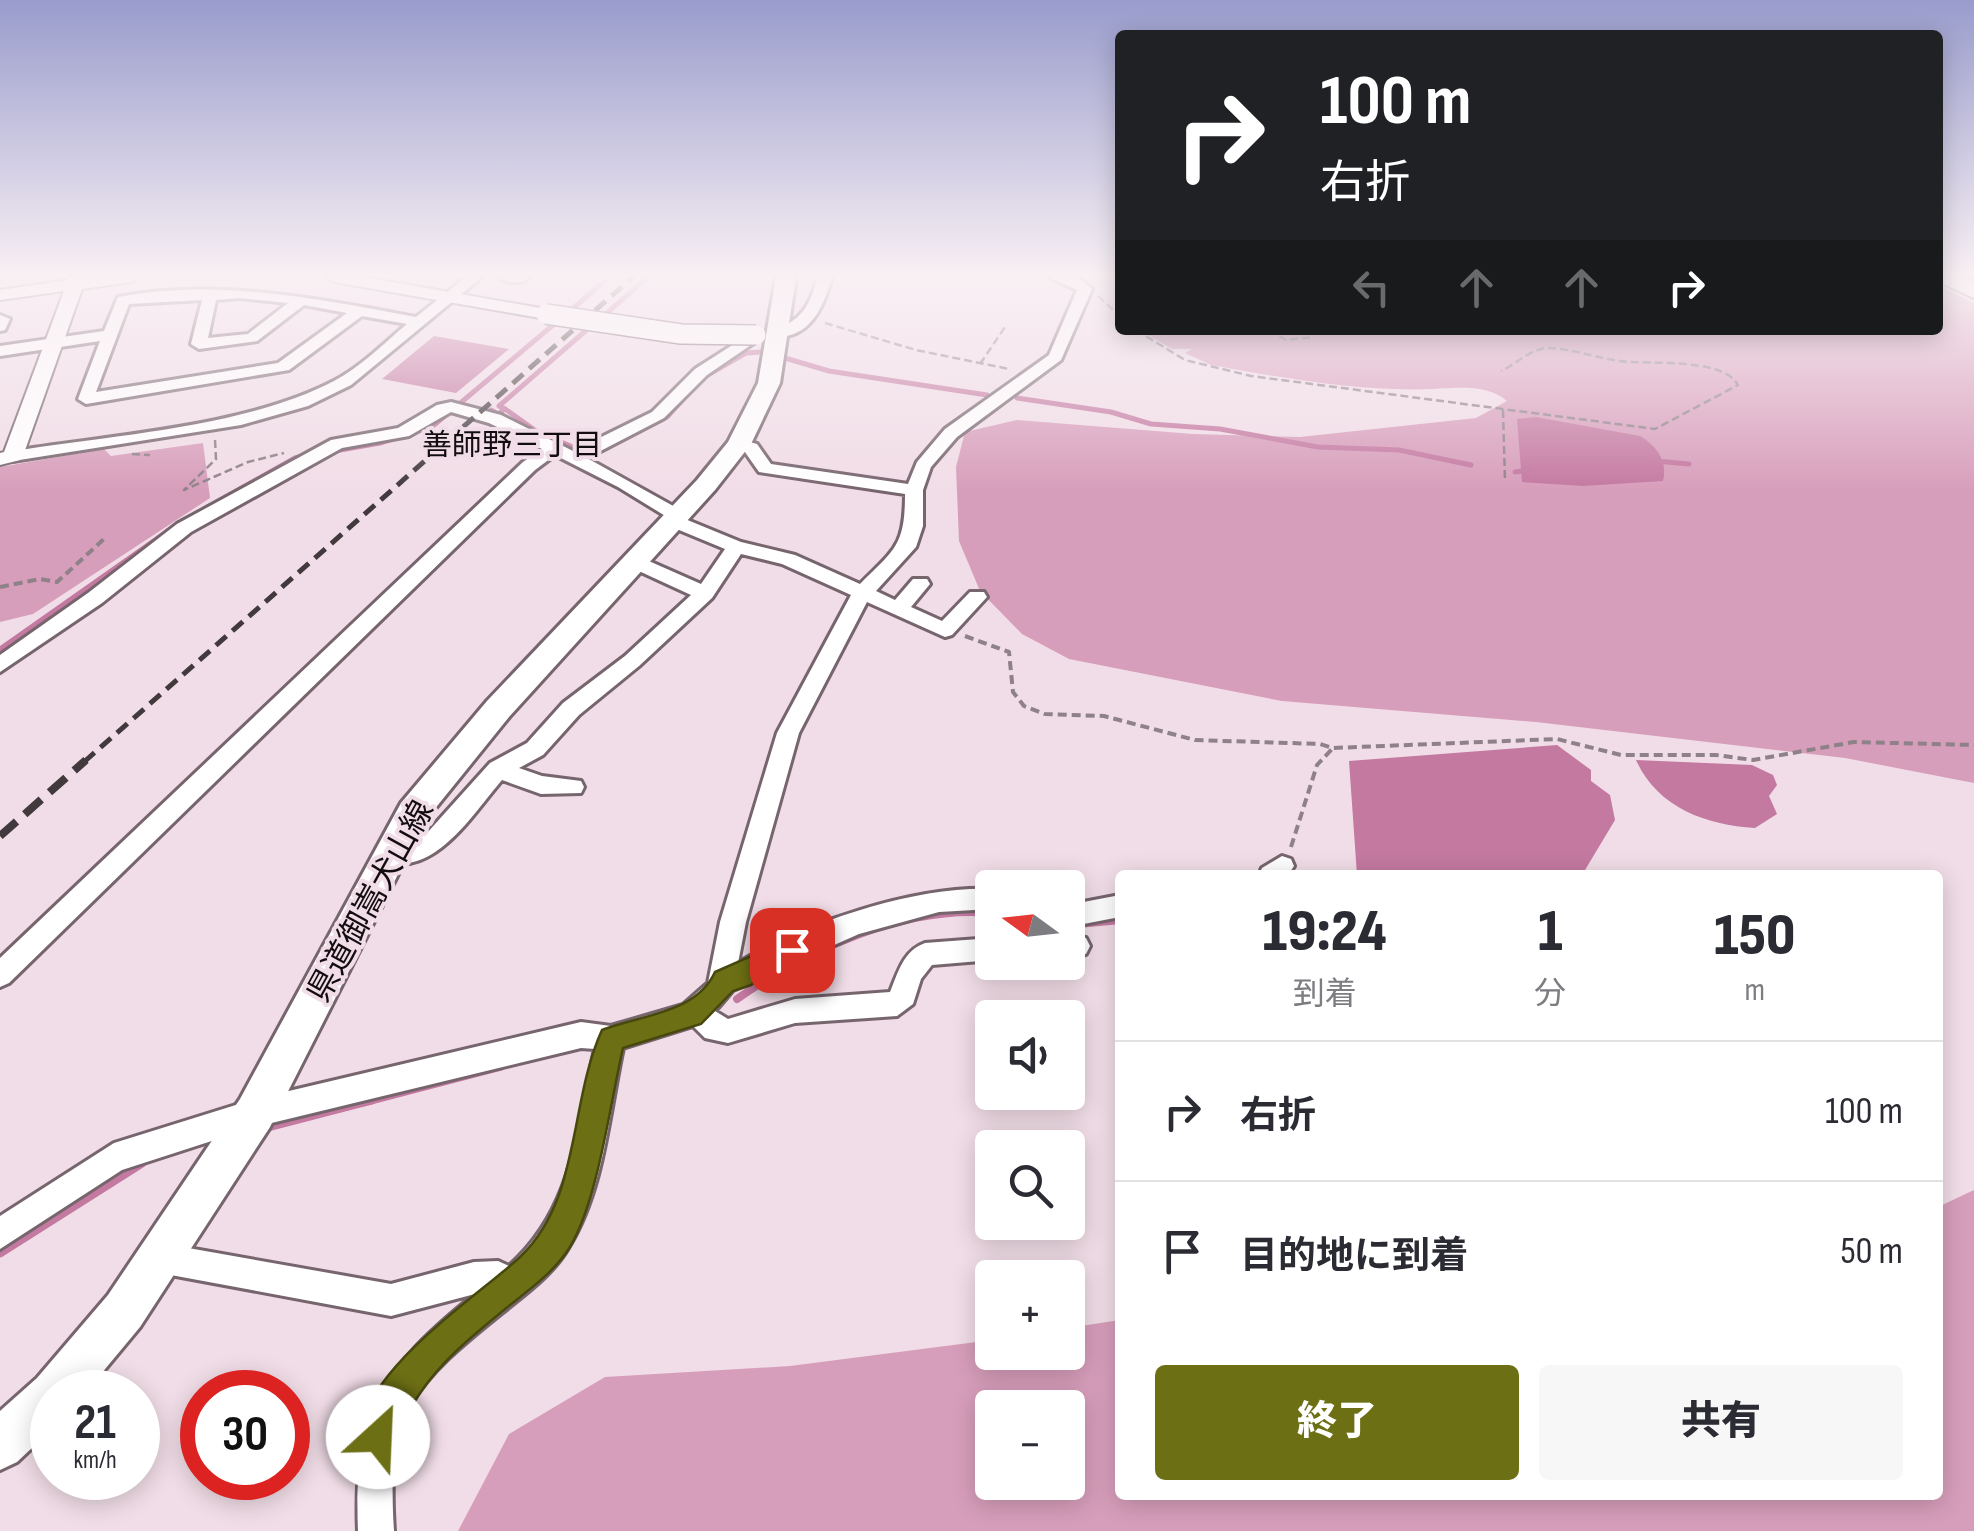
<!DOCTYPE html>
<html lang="ja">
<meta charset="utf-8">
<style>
:root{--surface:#fff;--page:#f7f7f7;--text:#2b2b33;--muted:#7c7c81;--line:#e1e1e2;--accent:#6d6f14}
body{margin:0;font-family:"Sofia Sans Condensed","Noto Sans JP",sans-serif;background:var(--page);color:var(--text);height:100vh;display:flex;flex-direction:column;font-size:38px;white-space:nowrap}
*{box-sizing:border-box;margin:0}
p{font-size:32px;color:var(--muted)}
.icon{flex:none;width:55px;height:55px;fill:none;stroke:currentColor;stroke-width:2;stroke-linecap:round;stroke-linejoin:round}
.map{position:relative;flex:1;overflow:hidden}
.details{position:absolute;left:1115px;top:870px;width:828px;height:630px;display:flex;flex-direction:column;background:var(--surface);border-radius:10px;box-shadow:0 5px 25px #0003}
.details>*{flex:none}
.banner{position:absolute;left:1115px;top:30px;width:828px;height:305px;border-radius:10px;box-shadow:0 5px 25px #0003;background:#202124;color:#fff;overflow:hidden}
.needle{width:65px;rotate:285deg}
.buttons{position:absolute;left:975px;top:870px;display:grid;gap:20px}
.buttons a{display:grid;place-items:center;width:110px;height:110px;border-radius:10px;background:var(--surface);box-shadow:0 5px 25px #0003;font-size:50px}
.speed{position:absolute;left:30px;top:1370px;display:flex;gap:20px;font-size:50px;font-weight:700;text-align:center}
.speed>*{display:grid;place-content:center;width:130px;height:130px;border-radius:50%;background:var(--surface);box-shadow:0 5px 25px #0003;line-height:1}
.speed small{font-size:25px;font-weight:400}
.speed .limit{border:15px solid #d22;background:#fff;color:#111}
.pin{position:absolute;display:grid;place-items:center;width:85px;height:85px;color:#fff;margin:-42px;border-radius:20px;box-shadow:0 5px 15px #0006}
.me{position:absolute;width:110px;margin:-55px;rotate:25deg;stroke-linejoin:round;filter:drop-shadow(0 0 8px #0008)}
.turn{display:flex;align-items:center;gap:35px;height:210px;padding:0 40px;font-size:45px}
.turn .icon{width:130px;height:130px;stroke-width:2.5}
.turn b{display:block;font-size:70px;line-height:85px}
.lanes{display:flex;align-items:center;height:95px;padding:0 40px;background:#0003;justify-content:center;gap:50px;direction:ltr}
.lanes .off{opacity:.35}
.eta{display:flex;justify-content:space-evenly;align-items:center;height:170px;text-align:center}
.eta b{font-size:60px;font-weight:800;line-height:70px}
.button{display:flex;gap:20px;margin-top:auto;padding:20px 40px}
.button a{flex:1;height:115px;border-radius:10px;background:var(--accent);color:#fff;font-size:40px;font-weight:800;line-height:115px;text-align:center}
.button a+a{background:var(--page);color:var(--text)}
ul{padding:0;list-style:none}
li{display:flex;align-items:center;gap:30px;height:140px;padding:0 40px;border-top:2px solid var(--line)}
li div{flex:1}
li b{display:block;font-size:38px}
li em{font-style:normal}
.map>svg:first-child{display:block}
</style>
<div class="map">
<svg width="1974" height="1531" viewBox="0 0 1974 1531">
<rect width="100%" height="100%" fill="#f1dde7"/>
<g fill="#d79ebb" fill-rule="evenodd">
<path d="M1938,285L1974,303V783L1845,758L1536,722L1282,701L1069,659L1022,634L980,591L959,541L956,467L965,432L1017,420L1193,434L1300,437L1476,418L1507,401C1487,384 1458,388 1433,389C1359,392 1284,378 1211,365L1185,353L1192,349H1172L1140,330H1938Z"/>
<path d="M203,443L210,498L33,614L0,622V467L104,449L111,456Z"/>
<path d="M1974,1190V1531H458L509,1434L605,1377L790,1366L992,1340V1352H1068V1328L1120,1320V1495H1938V1207ZM992,1408H1068V1482H992Z"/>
</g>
<g fill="#c479a1">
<path d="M434,336L509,349L456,393L382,379Z"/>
<path d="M1536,417L1640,436C1657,446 1668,462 1663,481L1583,486L1522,482L1517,419Z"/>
<path d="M1557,745L1591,770V781L1610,795L1615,820L1585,870L1573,875H1357L1349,761Z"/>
<path d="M1636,760L1752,765L1773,775L1777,785L1769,796L1777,814L1755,828C1705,825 1657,807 1636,760Z"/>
</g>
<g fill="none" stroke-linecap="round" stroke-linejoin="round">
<g stroke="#c479a1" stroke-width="5">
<path d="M569,312L609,277"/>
<path d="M600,319L648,277"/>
<path d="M785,358L829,371L987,395"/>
<path d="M704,377L746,353L761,352"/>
<path d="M1017,398L1111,412L1151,424L1220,429L1318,447L1399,450L1471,465"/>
<path d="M505,409L536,431L575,448"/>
<path d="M491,410L498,414L505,409L499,406L590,327"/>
<path d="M329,452L380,443L433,426L559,320"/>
<path d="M596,453L667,417L692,389"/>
<path d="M1656,461L1689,464"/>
<path d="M1515,472L1529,470"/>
<path d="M190,517L295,458L311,454"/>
<path d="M0,649L175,526"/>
</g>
<g stroke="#c479a1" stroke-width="8">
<path d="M1068,925L1120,920"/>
<path d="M737,999C806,950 905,905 992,913"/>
<path d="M362,1103L500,1067"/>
</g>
<g stroke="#c479a1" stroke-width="9">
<path d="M268,1127L372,1100"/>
<path d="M0,1253L142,1163"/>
</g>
<defs>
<g id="minor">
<path d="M466,277H482L351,385L308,406L241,425L13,461L4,456L13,451C113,435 246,427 334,381C361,367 384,343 407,324L362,316L289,370L86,404L78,399L100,341L0,356V346L104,331L118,297C218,278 318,299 416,317ZM240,298L288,303L248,334L208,338L216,300ZM202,300L191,344L199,349L257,341L304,305L347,313L278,363L96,392L129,304Z"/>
<path d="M499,277H530C523,284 506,284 499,277Z"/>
<path d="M818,277H832C823,309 809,340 771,337V331C802,321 809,307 818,277Z"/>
<path d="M1049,277H1078L1092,289L1061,360L957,437L931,467L923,490V526L916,547L876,591L895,600L913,579H927L930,584L911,607L942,621L970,592H984L987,597L952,635L945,637L867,602L799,733L746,922L738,963C805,923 914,886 992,889V909L939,912L859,934L733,990L715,1011L728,1019L795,999L890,992C898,973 903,951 925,943L992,938V960L932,965L921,979L913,1004L897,1016L795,1023L728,1043L705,1038L693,1026L623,1048C609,1113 604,1190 568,1248C553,1274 526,1293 503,1312C412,1385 386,1411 394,1531H358C353,1410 384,1368 475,1294L391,1316L160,1273L149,1269L145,1258L149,1247L160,1243L391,1284L474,1262L498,1261L509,1266C574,1209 577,1129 595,1049L581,1048L255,1127L122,1170L0,1249V1216L114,1143L255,1099L581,1022L611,1026L683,1005L708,983L720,922L777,733L851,595L782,564L741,554L712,598L639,666L579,715L543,755L519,768L542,776L581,781L584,787L581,793L541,794L502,780C474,812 435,878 384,861L380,854L384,847L411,843L427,833L490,763L527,743L563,703L625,656L691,595L628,566V558H642L701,584L725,549L667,525V517L618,487L555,455L535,470L9,983L0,987V958L523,462L542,449L489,423L451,412L409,436L342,448L191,532L102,603L0,672V655L88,593L177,524L331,440L398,428L437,405L451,402L501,415L573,451L652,412L695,369L756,330L761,332V338L707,375L664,418L587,458L684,512L685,519L741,542L795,555L860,584C895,549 905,546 905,494L759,472L745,452L731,444L739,439L757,444L771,464L908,484L917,462L945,429L1049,355L1077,290Z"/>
<path d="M0,315L10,319L5,330L0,331Z"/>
<path d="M1282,856L1291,859L1294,866L1288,875H1259L1262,868Z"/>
<path d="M1120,895V917L1068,927V905Z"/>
<path d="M1068,935L1086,938L1090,946L1086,954L1068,957Z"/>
</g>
<g id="tertiary">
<path d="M69,277H140L131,282L82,289L23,456L20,460L0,465V453L4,452L64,291L0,300V290L68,280Z"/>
<path d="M325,277H364L546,309L555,314L546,319L334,282Z"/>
</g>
<path id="secondary" d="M776,277H796L780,383L751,444L715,490L509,717L425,821L270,1127L140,1327L86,1392H52V1429L17,1462L0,1470V1411L37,1378L108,1295L240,1099L401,803L487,701L697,480L728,442L758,383Z"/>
<path id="trunk" d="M1938,277H1965L1974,282V298L1939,282Z"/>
</defs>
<use href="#minor" stroke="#77656e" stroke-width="6"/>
<use href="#tertiary" stroke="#77656e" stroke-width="4"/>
<use href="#secondary" stroke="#77656e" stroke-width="6"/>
<use href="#trunk" stroke="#77656e" stroke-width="4"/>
<g stroke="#8e8188" stroke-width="2.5" stroke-dasharray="8 4" stroke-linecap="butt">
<path d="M1098,296L1120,316"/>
<path d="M825,323L916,350L1009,369"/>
<path d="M1136,330L1185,360L1251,376L1655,429L1738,385C1723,357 1649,365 1620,361C1597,358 1573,349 1550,348C1532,347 1517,364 1501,371"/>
<path d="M1269,330L1286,340L1314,337"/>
<path d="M980,364L1005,327"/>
<path d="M1503,410L1505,481"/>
<path d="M215,440L216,459L184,490L248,462L284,453"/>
<path d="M132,454L150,455"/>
</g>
<g stroke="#8e8188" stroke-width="4" stroke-dasharray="9 5" stroke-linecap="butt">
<path d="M0,587L40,579L57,582L104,539"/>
<path d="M965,636L1009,652L1013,692L1024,706L1045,714L1104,716L1195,740L1320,744L1333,748L1557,739L1621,755H1716L1753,760L1854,742L1974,745"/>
<path d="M1291,847L1317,765L1333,748"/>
</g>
<use href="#minor" fill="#fff" fill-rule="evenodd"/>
<use href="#tertiary" fill="#fff" fill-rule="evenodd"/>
<use href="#secondary" fill="#fff" fill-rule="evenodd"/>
<use href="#trunk" fill="#fff" fill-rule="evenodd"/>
<path stroke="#42393d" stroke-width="5" stroke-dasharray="14 8" stroke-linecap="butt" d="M84,762L633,277"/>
<path stroke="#42393d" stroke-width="8" stroke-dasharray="22 11" stroke-linecap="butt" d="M0,836L86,760"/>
<defs>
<path id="tertiary-bridge" d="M546,314L681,334L756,335"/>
</defs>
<use href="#tertiary-bridge" stroke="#77656e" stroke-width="22" stroke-linecap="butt"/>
<use href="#tertiary-bridge" stroke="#fff" stroke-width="19"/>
</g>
<linearGradient id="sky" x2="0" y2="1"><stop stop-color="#999ccc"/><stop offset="0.56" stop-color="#f9f0f4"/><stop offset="1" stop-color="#f9f0f4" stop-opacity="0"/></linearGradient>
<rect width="1974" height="491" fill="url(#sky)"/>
<path fill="#6d6f14" stroke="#47480d" stroke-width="2.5" d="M792,938L801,942L805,950L801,958L776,967L751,985L733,991L701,1024L623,1048C610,1104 598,1200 570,1247C554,1273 527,1291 504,1310C449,1355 418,1382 390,1449L378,1454L366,1449C339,1385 482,1294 521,1256C581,1198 569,1102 602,1030C639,1015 696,1014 715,972Z"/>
<g text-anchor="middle" stroke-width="8" stroke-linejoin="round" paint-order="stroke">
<g font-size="30" fill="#130d10" stroke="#f1dde7">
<text x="512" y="455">善師野三丁目</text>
</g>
<g font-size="32" fill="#130d10" stroke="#f1dde7">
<text transform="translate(370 901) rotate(-61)" y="11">県道御嵩犬山線</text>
</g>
</g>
</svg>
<div class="buttons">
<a><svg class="needle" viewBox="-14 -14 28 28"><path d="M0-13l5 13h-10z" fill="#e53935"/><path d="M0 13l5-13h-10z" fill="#7c7c81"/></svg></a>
<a><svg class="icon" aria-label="sound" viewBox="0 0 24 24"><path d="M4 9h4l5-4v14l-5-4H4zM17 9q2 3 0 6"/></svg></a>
<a><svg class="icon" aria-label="search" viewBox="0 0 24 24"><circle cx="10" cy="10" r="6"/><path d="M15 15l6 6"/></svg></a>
<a>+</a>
<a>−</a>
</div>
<div class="speed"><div>21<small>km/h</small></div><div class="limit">30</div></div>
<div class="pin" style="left:792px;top:950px;background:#d93025"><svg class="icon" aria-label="arrive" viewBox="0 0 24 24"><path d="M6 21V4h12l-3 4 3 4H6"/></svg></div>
<svg class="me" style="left:378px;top:1437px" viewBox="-20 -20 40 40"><circle r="19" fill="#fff"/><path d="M0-13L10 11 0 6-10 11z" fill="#6d6f14"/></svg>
<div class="banner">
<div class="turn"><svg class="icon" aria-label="right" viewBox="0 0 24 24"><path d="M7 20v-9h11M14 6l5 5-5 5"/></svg><div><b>100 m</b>右折</div></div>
<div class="lanes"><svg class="icon off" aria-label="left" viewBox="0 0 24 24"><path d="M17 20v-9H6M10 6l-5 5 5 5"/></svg><svg class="icon off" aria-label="ahead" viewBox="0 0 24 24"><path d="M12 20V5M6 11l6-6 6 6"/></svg><svg class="icon off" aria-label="ahead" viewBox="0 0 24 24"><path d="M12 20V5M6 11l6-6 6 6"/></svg><svg class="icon" aria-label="right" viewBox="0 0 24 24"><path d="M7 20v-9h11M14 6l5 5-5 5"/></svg></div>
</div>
<section class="details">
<div class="eta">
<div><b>19:24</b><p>到着</p></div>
<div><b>1</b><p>分</p></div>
<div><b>150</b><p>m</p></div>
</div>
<ul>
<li><svg class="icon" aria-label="right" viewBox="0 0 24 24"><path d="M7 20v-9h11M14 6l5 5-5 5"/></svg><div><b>右折</b></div><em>100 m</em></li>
<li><svg class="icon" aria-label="arrive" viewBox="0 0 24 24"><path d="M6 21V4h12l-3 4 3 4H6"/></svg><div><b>目的地に到着</b></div><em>50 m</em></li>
</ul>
<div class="button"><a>終了</a><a>共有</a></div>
</section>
</div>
